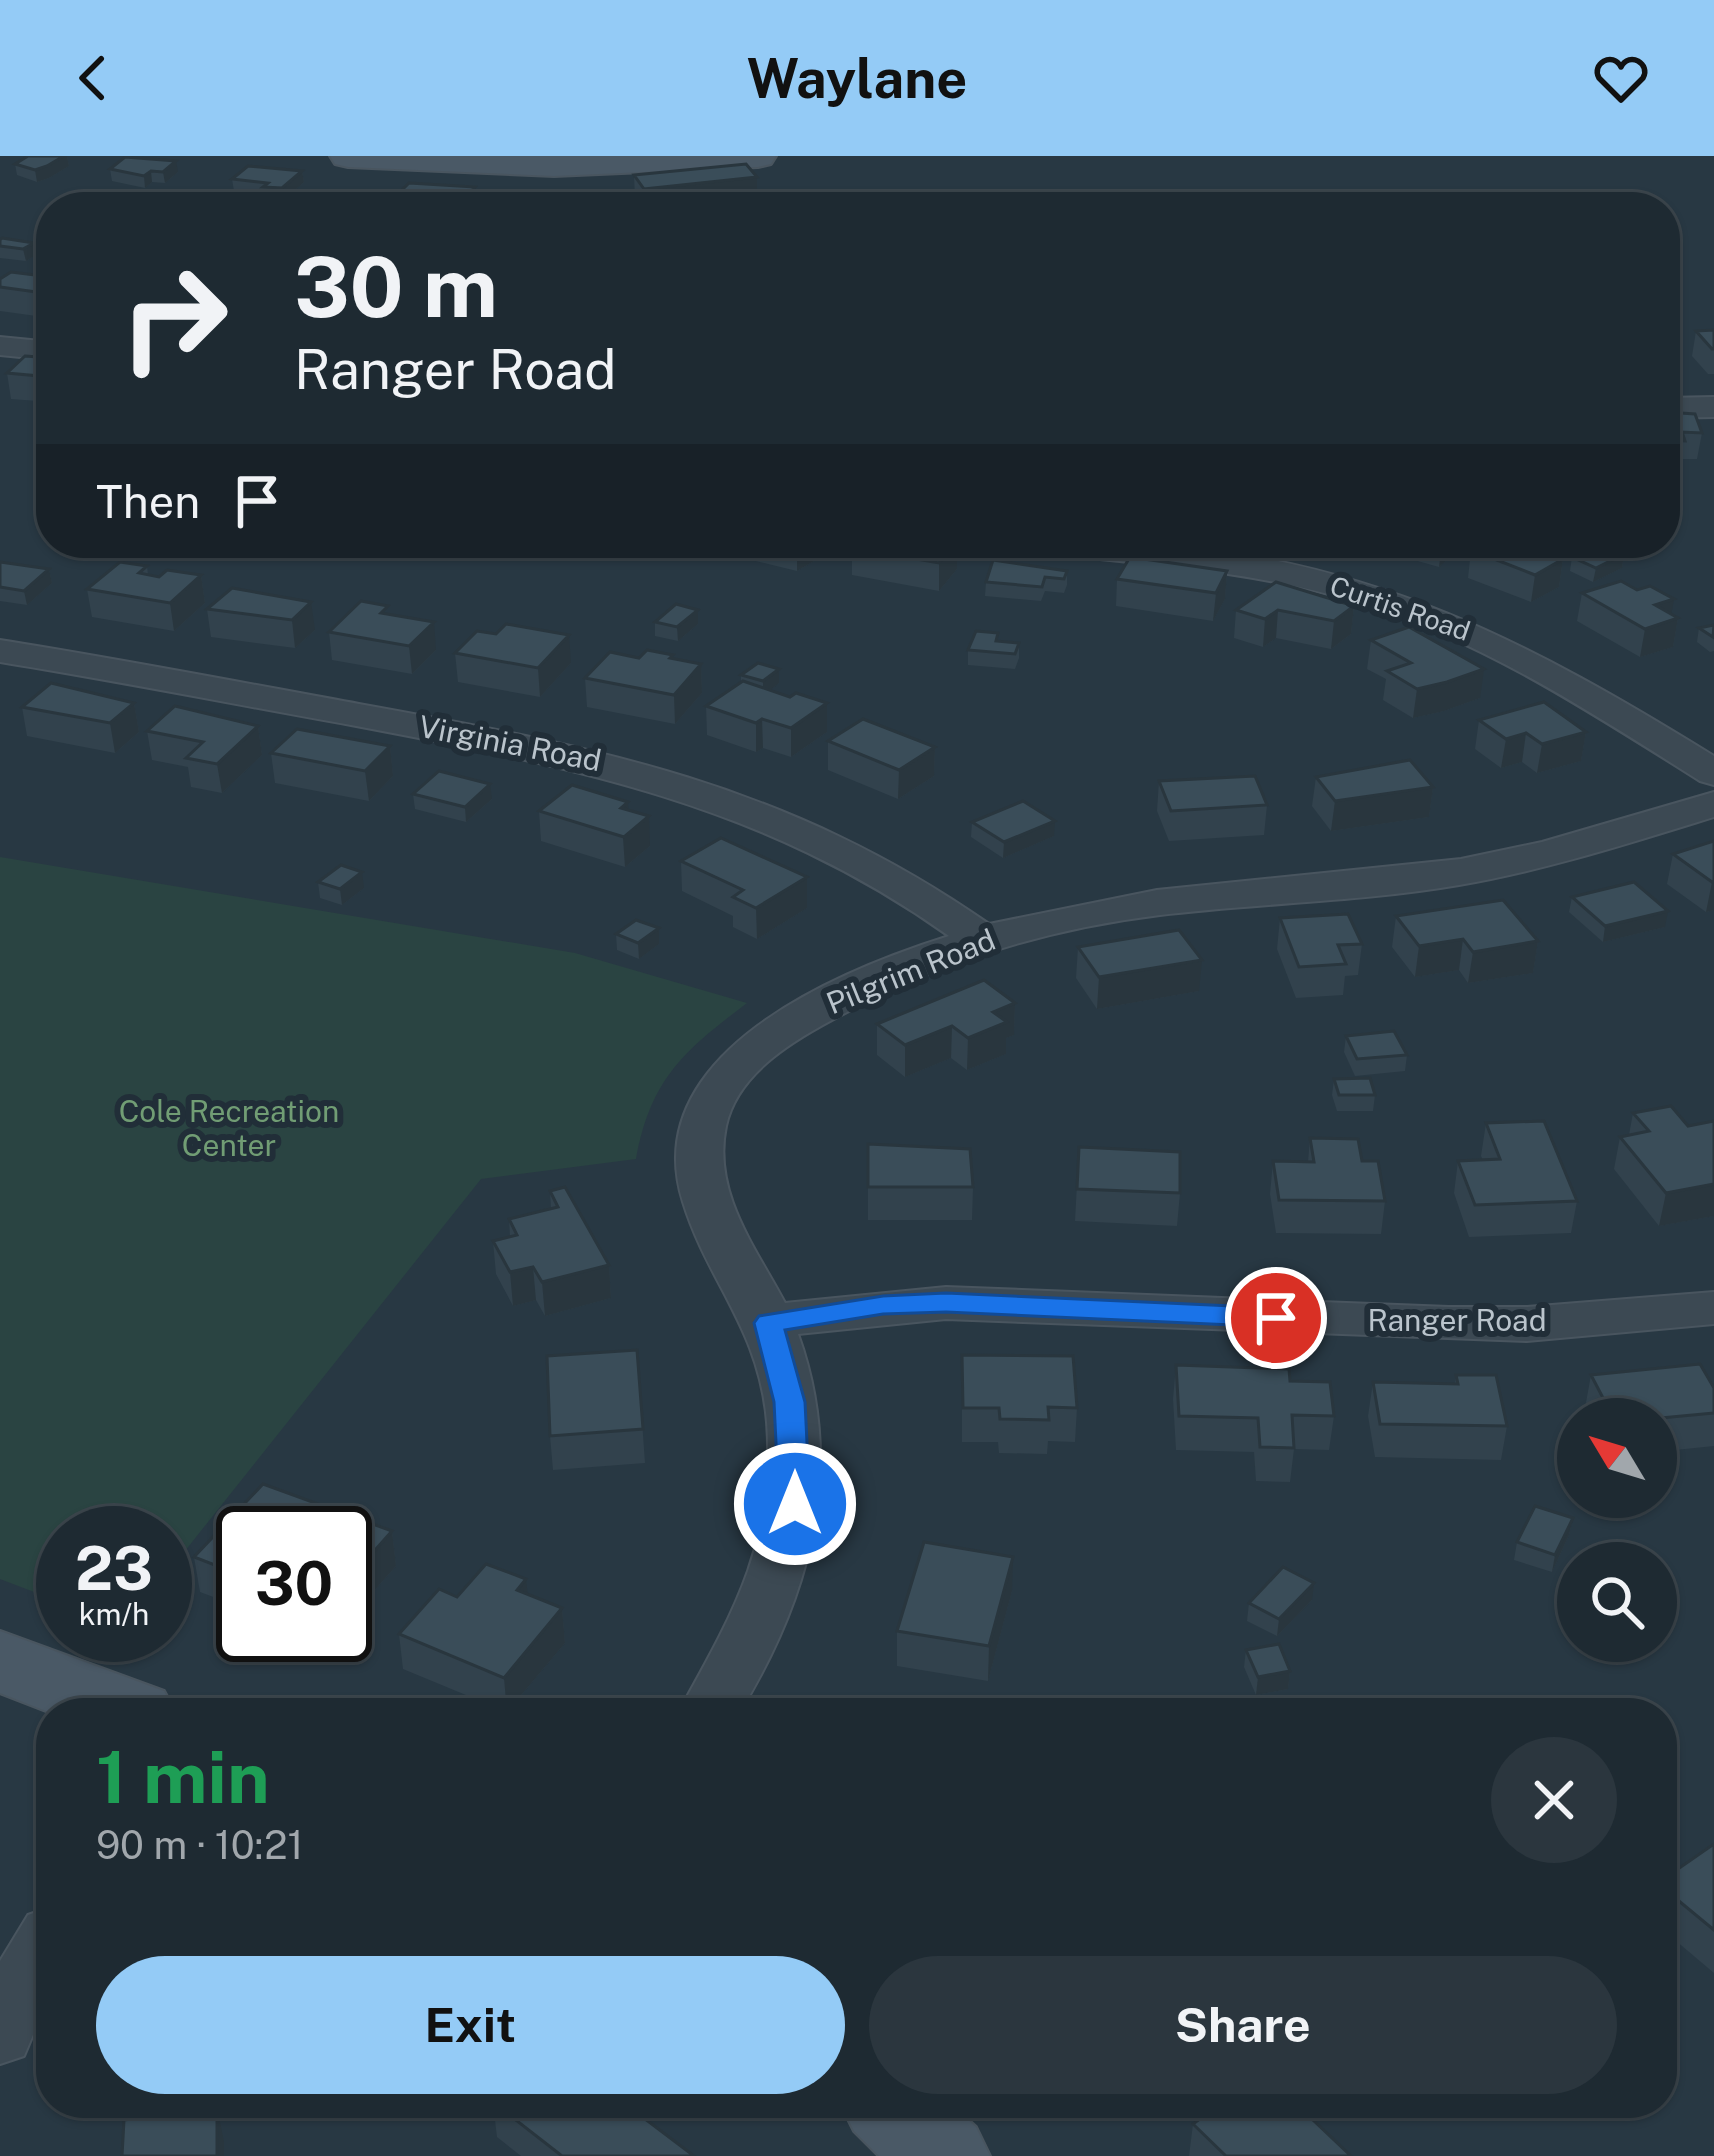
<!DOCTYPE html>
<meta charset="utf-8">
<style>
:root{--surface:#1e2a32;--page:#2b363e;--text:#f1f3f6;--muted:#a1a7ac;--line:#3c464d;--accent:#94cbf6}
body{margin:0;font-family:"Public Sans",sans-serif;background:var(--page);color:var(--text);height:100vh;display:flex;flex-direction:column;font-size:45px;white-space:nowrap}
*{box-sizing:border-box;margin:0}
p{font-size:39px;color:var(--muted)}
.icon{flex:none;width:66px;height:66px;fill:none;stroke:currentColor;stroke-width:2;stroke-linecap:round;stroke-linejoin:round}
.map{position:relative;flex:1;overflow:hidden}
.details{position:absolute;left:36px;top:1542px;width:1641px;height:420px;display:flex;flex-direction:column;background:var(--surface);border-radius:48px;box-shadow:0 3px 9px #0004,0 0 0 3px var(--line)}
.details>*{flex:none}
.guide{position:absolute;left:36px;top:36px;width:1644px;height:366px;border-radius:48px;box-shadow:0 3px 9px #0004,0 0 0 3px var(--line);background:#1e2a32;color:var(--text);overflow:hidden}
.needle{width:78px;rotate:308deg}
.tools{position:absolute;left:1557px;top:1242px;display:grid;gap:24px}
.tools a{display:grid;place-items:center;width:120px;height:120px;border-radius:50%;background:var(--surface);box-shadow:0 3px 9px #0004,0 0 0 3px var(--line);font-size:60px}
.speed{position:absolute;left:36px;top:1350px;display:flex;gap:24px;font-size:60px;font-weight:700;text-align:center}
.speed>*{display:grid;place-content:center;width:156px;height:156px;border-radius:50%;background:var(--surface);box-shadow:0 3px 9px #0004,0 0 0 3px var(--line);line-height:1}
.speed small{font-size:30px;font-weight:400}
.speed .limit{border:6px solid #111;border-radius:18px;background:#fff;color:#111}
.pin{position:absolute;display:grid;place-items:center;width:102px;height:102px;color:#fff;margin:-51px;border:6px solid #fff;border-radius:50%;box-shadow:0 3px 12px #0007}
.me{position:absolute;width:132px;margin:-66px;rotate:0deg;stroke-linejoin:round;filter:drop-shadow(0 0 9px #0008)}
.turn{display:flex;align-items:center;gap:42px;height:252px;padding:0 60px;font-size:54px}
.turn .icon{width:156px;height:156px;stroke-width:2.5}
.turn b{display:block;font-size:84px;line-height:102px}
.then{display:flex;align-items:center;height:114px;padding:0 60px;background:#0003;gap:24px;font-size:45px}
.round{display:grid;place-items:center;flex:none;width:126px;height:126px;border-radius:63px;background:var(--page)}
.overview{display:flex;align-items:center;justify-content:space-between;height:204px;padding:0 60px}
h1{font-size:72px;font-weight:700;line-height:90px;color:#1e9e55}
.button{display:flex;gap:24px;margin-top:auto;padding:24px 60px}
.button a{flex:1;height:138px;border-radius:72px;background:var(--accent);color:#111;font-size:48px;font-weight:700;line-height:138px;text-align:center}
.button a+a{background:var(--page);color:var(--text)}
header{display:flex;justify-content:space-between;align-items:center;height:156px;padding:0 60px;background:var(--accent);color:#111;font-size:54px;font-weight:700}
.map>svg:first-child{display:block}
</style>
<header><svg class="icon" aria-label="back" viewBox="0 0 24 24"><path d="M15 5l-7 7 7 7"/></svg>Waylane<svg class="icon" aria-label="heart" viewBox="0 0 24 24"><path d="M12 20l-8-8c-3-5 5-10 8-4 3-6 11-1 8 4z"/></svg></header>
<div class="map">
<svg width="1714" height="2000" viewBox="0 0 1714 2000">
<rect width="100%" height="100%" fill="#283843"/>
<path fill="#2a4442" d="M0,701L575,797L747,847C684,895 651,922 636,1003L481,1023L165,1420V1377H63V1447L0,1423Z"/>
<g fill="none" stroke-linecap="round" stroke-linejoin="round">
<defs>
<g id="street">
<path d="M0,181L51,186V204L0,199Z"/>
<path d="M1714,241V261L1665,262V242Z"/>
<path d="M1034,387C1074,387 1115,384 1154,387C1374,405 1530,486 1714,600V629L1700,625C1592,557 1483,485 1360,447C1260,416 1155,409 1052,398L1040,394Z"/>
<path d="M0,484C120,503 239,526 359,548C596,591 787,627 989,768L1157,734L1461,703L1542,686L1714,636V661C1630,687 1546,714 1459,729C1360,746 1259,747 1160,759C1044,773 934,808 832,864C789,887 737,919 726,970C712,1037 756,1092 785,1147L946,1131L1449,1151H1527L1714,1136V1168L1527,1185L946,1163L798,1178C846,1311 811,1440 739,1557H678C733,1458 776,1385 767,1266C759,1172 708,1127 683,1046C636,898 838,815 949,780C762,647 573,611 351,569C234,548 117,525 0,506Z"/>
<path d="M51,1751V1836L24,1900L0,1908V1805L28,1759Z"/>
</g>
<g id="secondary">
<path d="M330,0H776L771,8L758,11L554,20L348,11L335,8Z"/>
<path d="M0,1475L164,1535L176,1557H51L0,1537Z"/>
<path d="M840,1947H950L976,1971L990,2000H879L854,1975Z"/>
</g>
</defs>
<use href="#street" stroke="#49555f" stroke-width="4"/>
<use href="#secondary" stroke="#49555f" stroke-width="4"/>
<use href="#street" fill="#3c4953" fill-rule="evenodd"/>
<use href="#secondary" fill="#4a5966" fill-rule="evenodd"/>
</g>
<g fill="#32424d">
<path d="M28,0H67L69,10L49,22L37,26L17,19L15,8Z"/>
<path d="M110,13L178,16L165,27L152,26L145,32L112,25Z"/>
<path d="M302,15L304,26L284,44L265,43L264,38L234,35L232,23Z"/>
<path d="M634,19L757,21V44L693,51H642L635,42Z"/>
<path d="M227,37L228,49L226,51H199L198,41Z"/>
<path d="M396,40L476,43L469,51H397Z"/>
<path d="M0,84L36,99L26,105L0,102Z"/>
<path d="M51,121V162L0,155V123Z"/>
<path d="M1714,174V218H1708L1692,200L1696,175Z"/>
<path d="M51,202V246L11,243L7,217Z"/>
<path d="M1665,256L1702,277L1697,303H1682L1681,311H1665Z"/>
<path d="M726,387H836V392L797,415L726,398Z"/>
<path d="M957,387V413L939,435L852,419V392Z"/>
<path d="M1353,387H1461L1460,393L1439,411Z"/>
<path d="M1562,392L1560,402L1563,403L1559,431L1531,446L1468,422L1471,394Z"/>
<path d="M1624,398L1622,412L1593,426L1570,415L1572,401Z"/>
<path d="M0,406L49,413L52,427L27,449L0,445Z"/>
<path d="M147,410L148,419L159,421L201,419L205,447L174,475L92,461L87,433Z"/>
<path d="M1067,415V429L1064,437L1045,435L1041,445L985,440L986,426Z"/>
<path d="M1227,415L1225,443L1213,465L1116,450L1117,423Z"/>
<path d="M232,432L315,474L295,492L211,481L207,453Z"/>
<path d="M1582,437L1671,459L1678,462L1673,491L1640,501L1577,465Z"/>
<path d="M1354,450L1351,478L1331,493L1276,482L1263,491L1234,482L1236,454Z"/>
<path d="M389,458L436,494L412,518L332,504L329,476Z"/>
<path d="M655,466L698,468L678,485L655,480Z"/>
<path d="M1714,469V495L1710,496L1697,486L1699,472Z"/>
<path d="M998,477V485L1019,487V502L1015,513L968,509V494Z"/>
<path d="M1371,484L1480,542L1444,555L1413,562L1383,544L1386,523L1367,513Z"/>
<path d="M455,497L571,507L540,541L458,526Z"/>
<path d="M639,502L673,503L701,508L702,537L675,568L587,551L585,522Z"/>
<path d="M779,513V527L770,534L790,541L827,547V576L791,601L763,592L756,596L707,579L706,550L741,527V519Z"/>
<path d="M134,547L139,576L115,597L27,580L22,551Z"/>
<path d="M1479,564L1586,576L1581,605L1537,617L1522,606L1501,612L1475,593Z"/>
<path d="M258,570L262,599L222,637L191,631L188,611L152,604L147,575Z"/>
<path d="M828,585L935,591L934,620L898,643L828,614Z"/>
<path d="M390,590L393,620L369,645L275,627L271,597Z"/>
<path d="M1316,621L1433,631L1429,661L1331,675L1312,650Z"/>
<path d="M1159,625L1267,649L1264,679L1169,685L1157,655Z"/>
<path d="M413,638L492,643L466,666L415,653Z"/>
<path d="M629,654L650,690L625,711L541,685L539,655Z"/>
<path d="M972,666L1054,680L1003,702L971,681Z"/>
<path d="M1714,685V754L1706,756L1667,728L1673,698Z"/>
<path d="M681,705L807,752L757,783L733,771V760L682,735Z"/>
<path d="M318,726L364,732L342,749L320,742Z"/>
<path d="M1572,741L1665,771L1603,786L1569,756Z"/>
<path d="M1396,760L1538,785L1533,817L1468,827L1459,814L1415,821L1392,791Z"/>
<path d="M1280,762L1362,788L1358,819L1345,820L1343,839L1296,842L1277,793Z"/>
<path d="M616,778L659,788L639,803L617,794Z"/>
<path d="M1078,791L1199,835L1097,853L1076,822Z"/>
<path d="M1015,847L1014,879L1006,882V898L967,914L951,902L905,921L877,899V868Z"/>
<path d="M1346,880L1407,899L1405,915L1355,920L1344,896Z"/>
<path d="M1334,923L1375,939L1373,955H1337L1332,939Z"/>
<path d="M1633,957L1688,970L1714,965V1060L1659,1070L1614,1013L1620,981L1629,979Z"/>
<path d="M1486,967L1577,1045L1571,1077L1469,1081L1454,1037L1458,1005L1483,1004L1481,1000Z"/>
<path d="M1310,982L1362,1005L1385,1045L1381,1078L1276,1077L1270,1038L1273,1005L1308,1006Z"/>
<path d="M868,988L973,1031L972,1064H868Z"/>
<path d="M1079,991L1180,1037L1177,1070L1075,1065Z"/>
<path d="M550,1035L609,1109L611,1142L545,1160L536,1144L513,1150L496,1118L493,1085L510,1081L509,1063L551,1053Z"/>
<path d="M637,1194L645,1307L553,1314L550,1280Z"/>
<path d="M962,1199L1077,1252L1075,1286L1048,1285L1047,1298L999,1297L998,1286H962Z"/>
<path d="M1176,1209L1290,1225L1334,1260L1329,1294L1294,1293L1290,1326L1256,1325L1254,1296L1176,1294L1173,1243Z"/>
<path d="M1456,1219L1507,1270L1501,1304L1375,1301L1368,1260L1373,1226L1455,1228Z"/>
<path d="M1591,1219L1714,1232V1290L1656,1296V1263H1590L1585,1252Z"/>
<path d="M263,1328L392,1375L396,1410L345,1468V1377H243V1452L200,1436L194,1401Z"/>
<path d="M1573,1362L1569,1379L1552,1416L1514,1404L1517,1386Z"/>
<path d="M1012,1435L988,1525L897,1510V1475Z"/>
<path d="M457,1441L562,1452L565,1487L507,1556L403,1513L399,1478Z"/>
<path d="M1312,1444L1277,1480L1247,1465L1249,1447Z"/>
<path d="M311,1479H336L329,1486Z"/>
<path d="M1246,1494L1290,1515L1288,1533L1256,1539L1244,1511Z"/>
<path d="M1714,1688V1817L1662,1773V1724Z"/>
<path d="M493,1947L694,2000H521L497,1981Z"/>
<path d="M1538,1947H1572L1554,1961Z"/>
<path d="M1193,1968L1351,2000H1189Z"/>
</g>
<g fill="#29363e">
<path d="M64,0H67L69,10L49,22L37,26L35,14Z"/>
<path d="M176,5L178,16L165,27L163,16Z"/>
<path d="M151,15L152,26L145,32L144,20Z"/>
<path d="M302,15L304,26L284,44L282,32Z"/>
<path d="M757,21V44L693,51H645L644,33Z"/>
<path d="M475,31L476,43L469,51H463V45Z"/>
<path d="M227,37L228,49L220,51L219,43Z"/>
<path d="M34,87L36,99L26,105L23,93Z"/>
<path d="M836,387V392L797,415V388Z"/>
<path d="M957,387V413L939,435V407Z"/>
<path d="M1442,387H1461L1460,393L1439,411Z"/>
<path d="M1562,392L1559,405L1563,403L1559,431L1531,446L1535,419L1550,398Z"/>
<path d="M1624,398L1622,412L1593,426L1596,412Z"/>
<path d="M49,413L52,427L27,449L24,435Z"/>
<path d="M1227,415L1225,443L1213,465L1216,437Z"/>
<path d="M201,419L205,447L174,475L170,447Z"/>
<path d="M1674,443L1670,465L1678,462L1673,491L1640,501L1645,473L1655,449Z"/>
<path d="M311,446L315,474L295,492L292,464Z"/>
<path d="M1354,450L1351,478L1331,493L1334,465Z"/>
<path d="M698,454V468L678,485L677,471Z"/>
<path d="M1278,454L1276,482L1263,491L1265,463Z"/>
<path d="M434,466L436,494L412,518L409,490Z"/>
<path d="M569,479L571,507L540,541L538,512Z"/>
<path d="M701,508L702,537L675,568L674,539Z"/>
<path d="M779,513V527L763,540V525Z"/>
<path d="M1484,513L1480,542L1444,555L1413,562L1417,533Z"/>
<path d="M134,547L139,576L115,597L110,567Z"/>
<path d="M827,547V576L791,601V572Z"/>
<path d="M762,563L763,592L756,596V567Z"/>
<path d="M258,570L262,599L222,637L217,608Z"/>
<path d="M1586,576L1581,605L1537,617L1542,588Z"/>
<path d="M1526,577L1522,606L1501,612L1506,583Z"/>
<path d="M390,590L393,620L369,645L365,615Z"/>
<path d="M935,591L934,620L898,643L899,614Z"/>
<path d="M490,628L492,643L466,666L465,651Z"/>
<path d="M1433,631L1429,661L1331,675L1335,645Z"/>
<path d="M628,646L630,675L649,660L650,690L625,711L621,652Z"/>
<path d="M1055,665L1054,680L1003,702L1004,686Z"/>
<path d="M362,716L364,732L342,749L340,733Z"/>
<path d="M807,721V752L757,783L756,752Z"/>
<path d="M1714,725V754L1706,756L1712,726Z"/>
<path d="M1668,755L1665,771L1603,786L1605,770Z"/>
<path d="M659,772V788L639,803L638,787Z"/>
<path d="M1463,783L1459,814L1415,821L1419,790Z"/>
<path d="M1538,785L1533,817L1468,827L1473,796Z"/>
<path d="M1202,804L1199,835L1097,853L1099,821Z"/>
<path d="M1015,847L1014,879L1006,882V898L967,914L968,882L993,856Z"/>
<path d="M952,870L951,902L905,921V889Z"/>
<path d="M1714,1028V1060L1659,1070L1666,1037Z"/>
<path d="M609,1109L611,1142L545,1160L542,1126Z"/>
<path d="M533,1111L536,1144L513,1150L510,1116Z"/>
<path d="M1573,1362L1569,1379L1552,1416L1555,1399Z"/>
<path d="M392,1375L396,1410L345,1468V1428Z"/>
<path d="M1013,1401L1012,1435L988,1525L989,1490Z"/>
<path d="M526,1423L530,1458L517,1434Z"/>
<path d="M1314,1427L1312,1444L1277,1480L1279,1463Z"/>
<path d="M562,1452L565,1487L507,1556L504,1522Z"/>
<path d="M1290,1515L1288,1533L1256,1539L1258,1521Z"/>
<path d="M1558,1947H1572L1554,1961Z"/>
<path d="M217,1951L224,1986V2000H217Z"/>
</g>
<g fill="#3a4d59" stroke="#29363e" stroke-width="3">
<path d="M28,0H64L47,10L35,14L15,8Z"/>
<path d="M125,1L176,5L163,16L151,15L144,20L110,13Z"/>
<path d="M746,8L757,21L644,33L634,19Z"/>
<path d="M248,10L302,15L282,32L263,31L268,27L232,23Z"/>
<path d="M409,27L475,31L463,45L396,40Z"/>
<path d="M206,35L227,37L219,43L198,41Z"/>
<path d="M1007,41L1034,43L1030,51H1002Z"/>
<path d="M2,82L34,87L23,93L0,90V84Z"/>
<path d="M11,116L51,121V138L0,131V123Z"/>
<path d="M1714,174V193H1712L1696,175Z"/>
<path d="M25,200L51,202V221L7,217Z"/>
<path d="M1665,256L1695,258L1702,277L1682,276L1685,285L1665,284Z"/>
<path d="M857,387H956L939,407L852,392Z"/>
<path d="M1485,387H1549L1562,392L1550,398L1563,403L1535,419L1471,394Z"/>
<path d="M1601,389L1624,398L1596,412L1572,401Z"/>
<path d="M1130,401L1227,415L1216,437L1117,423Z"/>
<path d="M993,404L1067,415L1064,423L1045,421L1042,431L986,426Z"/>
<path d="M0,406L49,413L24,435L0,431Z"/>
<path d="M120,406L147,410L139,417L159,421L167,414L201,419L170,447L87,433Z"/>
<path d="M1621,425L1637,434L1650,430L1674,443L1655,449L1678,462L1645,473L1582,437Z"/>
<path d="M1276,426L1354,450L1334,465L1278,454L1265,463L1236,454Z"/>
<path d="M232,432L311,446L292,464L207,453Z"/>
<path d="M361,445L388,450L381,457L434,466L409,490L329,476Z"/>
<path d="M676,448L698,454L677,471L655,466Z"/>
<path d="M506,468L569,479L538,512L455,497L477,475L496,478Z"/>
<path d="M1714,469L1713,481L1699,472Z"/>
<path d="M1409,471L1484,513L1447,526L1417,533L1387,515L1411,507L1371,484Z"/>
<path d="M976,475L998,477L996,485L1019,487L1015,498L968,494Z"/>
<path d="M647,494L673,499L670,502L701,508L674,539L585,522L610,496L639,502Z"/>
<path d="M758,507L779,513L763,525L741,519Z"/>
<path d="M743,525L790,541L796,537L827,547L791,572L762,563L756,567L706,550Z"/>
<path d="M51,527L134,547L110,567L22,551Z"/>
<path d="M1544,546L1586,576L1542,588L1526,577L1506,583L1479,564Z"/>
<path d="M175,550L258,570L217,608L186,602L203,586L147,575Z"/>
<path d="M863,563L935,591L899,614L828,585Z"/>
<path d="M297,573L390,590L365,615L271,597Z"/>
<path d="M1410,604L1433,631L1335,645L1316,621Z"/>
<path d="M439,615L490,628L465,651L413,638Z"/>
<path d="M1255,620L1267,649L1171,655L1159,625Z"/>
<path d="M572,629L628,646L621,652L649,660L624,681L539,655Z"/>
<path d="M1023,645L1055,665L1004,686L972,666Z"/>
<path d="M721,682L807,721L756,752L733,741L743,734L681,705Z"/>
<path d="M1714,685V725L1712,726L1673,698Z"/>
<path d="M341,709L362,716L340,733L318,726Z"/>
<path d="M1634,726L1668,755L1605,770L1572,741Z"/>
<path d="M1503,744L1538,785L1473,796L1463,783L1419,790L1396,760Z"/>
<path d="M1348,758L1362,788L1338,789L1346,808L1299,811L1280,762Z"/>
<path d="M636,764L659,772L638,787L616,778Z"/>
<path d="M1179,774L1202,804L1099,821L1078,791Z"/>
<path d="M984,824L1015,847L993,856L1007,866L968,882L952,870L905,889L877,868Z"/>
<path d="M1394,875L1407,899L1357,903L1346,880Z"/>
<path d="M1370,922L1375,939H1339L1334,923Z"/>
<path d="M1671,950L1688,970L1714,965V1028L1666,1037L1620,981L1649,975L1633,957Z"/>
<path d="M1544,965L1577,1045L1475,1049L1458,1005L1500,1003L1486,967Z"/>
<path d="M1310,982L1358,983L1362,1005H1378L1385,1045L1279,1044L1273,1005L1314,1006Z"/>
<path d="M868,988L970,993L973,1031H868Z"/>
<path d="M1079,991L1180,996V1037L1077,1033Z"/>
<path d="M565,1031L609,1109L542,1126L533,1111L510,1116L493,1085L517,1079L509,1063L558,1051L550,1035Z"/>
<path d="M637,1194L643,1273L550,1280L547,1200Z"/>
<path d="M962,1199L1073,1200L1077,1252L1048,1251L1049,1264L1000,1263L999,1252H963Z"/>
<path d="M1700,1208L1714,1232V1257L1650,1263H1614L1591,1219Z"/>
<path d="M1176,1209L1289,1213L1290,1225L1330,1226L1334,1260L1292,1259L1294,1292L1260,1291L1258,1262L1179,1260Z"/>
<path d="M1456,1219H1496L1507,1270L1380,1268L1373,1226L1458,1228Z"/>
<path d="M263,1328L392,1375L345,1428V1377H243V1420L194,1401Z"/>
<path d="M1535,1350L1573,1362L1555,1399L1517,1386Z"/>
<path d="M924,1386L1013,1401L989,1490L897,1475Z"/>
<path d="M486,1408L526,1423L517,1434L562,1452L504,1522L399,1478L439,1433L457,1441Z"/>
<path d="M1283,1411L1314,1427L1279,1463L1249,1447Z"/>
<path d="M1279,1488L1290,1515L1258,1521L1246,1494Z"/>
<path d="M854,1551L872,1557H850Z"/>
<path d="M1714,1688V1774L1662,1731V1724Z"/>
<path d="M494,1947H624L694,2000H562Z"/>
<path d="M1221,1947H1295L1351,2000H1226L1193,1968Z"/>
<path d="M217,1951V2000H122L124,1964Z"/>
</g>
<path fill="#1a73e8" stroke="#114b97" stroke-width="3" d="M946,1137L1276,1152L1291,1162L1276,1171L946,1156L883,1158L785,1174L805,1246L810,1348L806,1356H784L779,1348L774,1246L754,1167L759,1160L883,1140Z"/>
<g text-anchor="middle" stroke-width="12" stroke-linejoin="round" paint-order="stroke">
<g font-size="27" fill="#bac4cc" stroke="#212e38">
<text transform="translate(1400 453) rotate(19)" y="9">Curtis Road</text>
</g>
<g font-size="30" fill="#bac4cc" stroke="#212e38">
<text transform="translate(510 588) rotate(11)" y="10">Virginia Road</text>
<text transform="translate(911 816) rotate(-22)" y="10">Pilgrim Road</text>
<text x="1457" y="1175">Ranger Road</text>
</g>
<g font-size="30" fill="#719d74" stroke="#212e38">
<text x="229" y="966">Cole Recreation<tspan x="229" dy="34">Center</tspan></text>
</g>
</g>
</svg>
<div class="tools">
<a><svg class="needle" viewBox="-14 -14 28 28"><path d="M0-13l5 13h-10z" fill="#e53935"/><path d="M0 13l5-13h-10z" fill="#a1a7ac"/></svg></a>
<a><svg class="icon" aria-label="search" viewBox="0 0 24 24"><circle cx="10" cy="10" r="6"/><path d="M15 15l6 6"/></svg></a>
</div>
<div class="speed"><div>23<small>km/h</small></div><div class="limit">30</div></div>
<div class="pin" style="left:1276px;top:1162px;background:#d93025"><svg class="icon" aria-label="arrive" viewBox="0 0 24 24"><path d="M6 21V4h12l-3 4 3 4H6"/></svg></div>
<svg class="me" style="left:795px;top:1348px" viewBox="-20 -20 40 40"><circle r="17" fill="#1a73e8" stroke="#fff" stroke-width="3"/><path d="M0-11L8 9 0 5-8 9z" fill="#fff"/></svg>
<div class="guide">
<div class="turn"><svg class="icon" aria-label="right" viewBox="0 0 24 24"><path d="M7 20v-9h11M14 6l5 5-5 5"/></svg><div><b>30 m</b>Ranger Road</div></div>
<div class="then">Then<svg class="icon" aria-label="arrive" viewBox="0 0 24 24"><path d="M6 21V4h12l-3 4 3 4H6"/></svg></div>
</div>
<section class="details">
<div class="overview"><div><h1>1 min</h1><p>90 m · 10:21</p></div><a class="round"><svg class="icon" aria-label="close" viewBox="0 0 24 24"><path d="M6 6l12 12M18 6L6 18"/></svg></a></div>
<div class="button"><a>Exit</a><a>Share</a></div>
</section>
</div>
